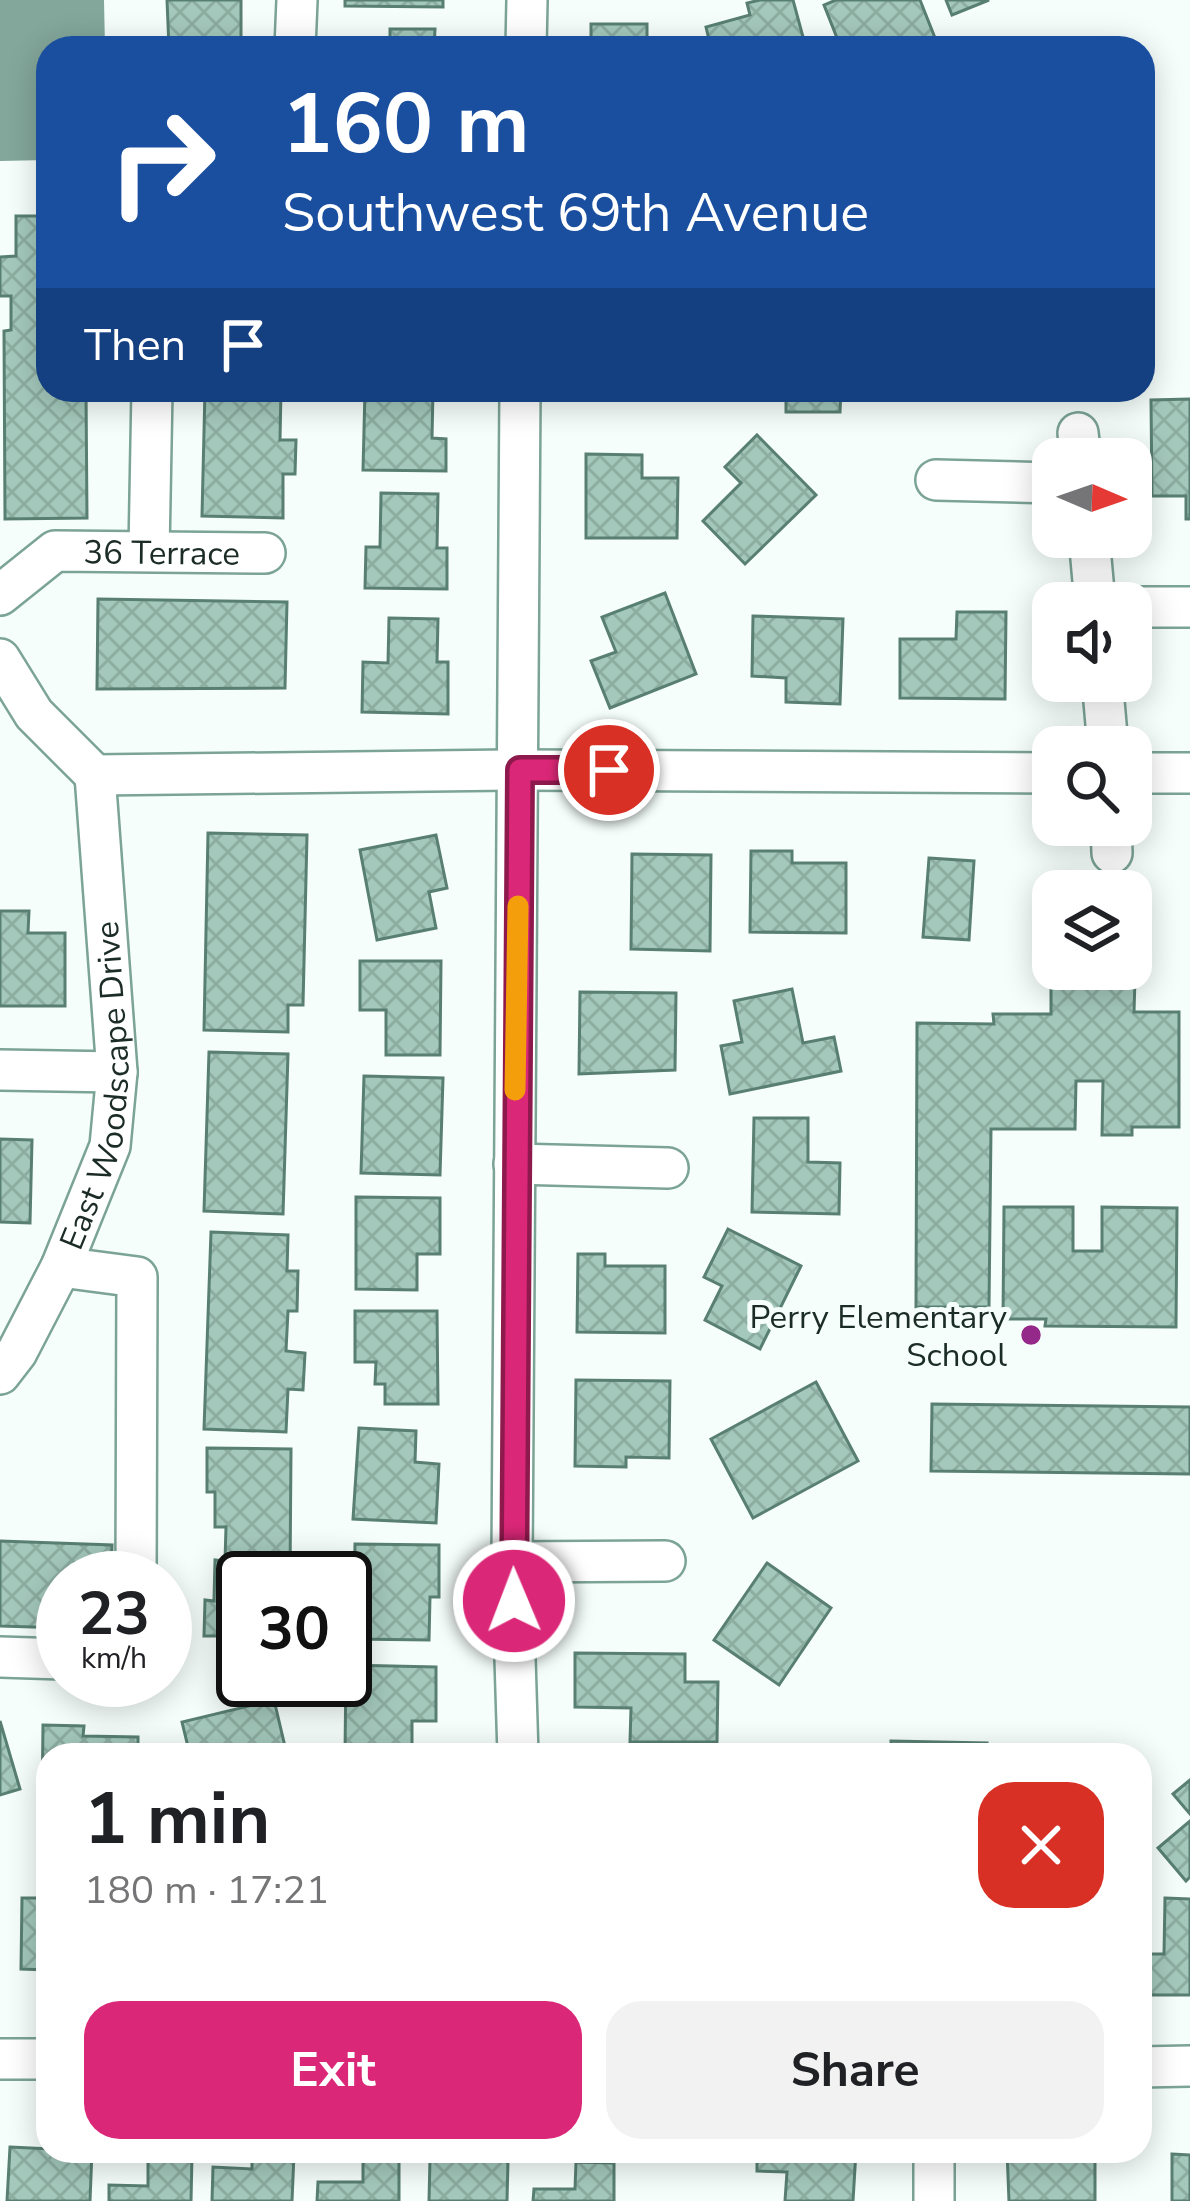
<!DOCTYPE html>
<meta charset="utf-8">
<style>
:root{--surface:#fff;--page:#f2f2f2;--text:#202124;--muted:#757577;--accent:#db2777}
body{margin:0;font-family:"Nunito Sans",sans-serif;background:var(--page);color:var(--text);height:100vh;display:flex;flex-direction:column;font-size:45px;white-space:nowrap}
*{box-sizing:border-box;margin:0}
p{font-size:39px;color:var(--muted)}
.icon{flex:none;width:66px;height:66px;fill:none;stroke:currentColor;stroke-width:2;stroke-linecap:round;stroke-linejoin:round}
.map{position:relative;flex:1;overflow:hidden}
.sheet{position:absolute;left:36px;top:1743px;width:1116px;height:420px;display:flex;flex-direction:column;background:var(--surface);border-radius:36px;box-shadow:0 6px 30px #0003}
.sheet>*{flex:none}
.banner{position:absolute;left:36px;top:36px;width:1119px;height:366px;border-radius:36px;box-shadow:0 6px 30px #0003;background:#1a4fa0;color:#fff;overflow:hidden}
.needle{width:78px;rotate:92deg}
.fabs{position:absolute;left:1032px;top:438px;display:grid;gap:24px}
.fabs a{display:grid;place-items:center;width:120px;height:120px;border-radius:24px;background:var(--surface);box-shadow:0 6px 30px #0003;font-size:60px}
.speed{position:absolute;left:36px;top:1551px;display:flex;gap:24px;font-size:60px;font-weight:700;text-align:center}
.speed>*{display:grid;place-content:center;width:156px;height:156px;border-radius:50%;background:var(--surface);box-shadow:0 6px 30px #0003;line-height:1}
.speed small{font-size:30px;font-weight:400}
.speed .limit{border:6px solid #111;border-radius:18px;background:#fff;color:#111}
.pin{position:absolute;display:grid;place-items:center;width:102px;height:102px;color:#fff;margin:-51px;border:6px solid #fff;border-radius:50%;box-shadow:0 3px 12px #0007}
.me{position:absolute;width:132px;margin:-66px;rotate:359deg;stroke-linejoin:round;filter:drop-shadow(0 0 9px #0008)}
.turn{display:flex;align-items:center;gap:42px;height:252px;padding:0 48px;font-size:54px}
.turn .icon{width:156px;height:156px;stroke-width:2.5}
.turn b{display:block;font-size:84px;line-height:102px}
.then{display:flex;align-items:center;height:114px;padding:0 48px;background:#0003;gap:24px;font-size:45px}
.round{display:grid;place-items:center;flex:none;width:126px;height:126px;border-radius:36px;background:var(--page)}
.head{display:flex;align-items:center;justify-content:space-between;height:204px;padding:0 48px}
h1{font-size:72px;font-weight:700;line-height:90px}
.action{display:flex;gap:24px;margin-top:auto;padding:24px 48px}
.action a{flex:1;height:138px;border-radius:36px;background:var(--accent);color:#fff;font-size:48px;font-weight:700;line-height:138px;text-align:center}
.action a+a{background:var(--page);color:var(--text)}
.map>svg:first-child{display:block}
</style>
<div class="map">
<svg width="1190" height="2201" viewBox="0 0 1190 2201">
<defs>
<pattern id="building-cross-hatch" width="8" height="8" patternUnits="userSpaceOnUse" patternTransform="scale(3)"><rect width="8" height="8" fill="#a4c9bc"/><path d="M0 0l8 8M0 8l8-8" fill="none" stroke="#8dada1"/></pattern>
</defs>
<rect width="100%" height="100%" fill="#f5fefb"/>
<path fill="#83a79b" d="M0,0H104L105,48H48V160L0,161Z"/>
<g fill="url(#building-cross-hatch)" stroke="#587f72" stroke-width="3">
<path d="M167,0H241V48H169Z"/>
<path d="M345,0H443V7L345,6Z"/>
<path d="M760,0H793L806,48H711L706,27L750,15L747,3Z"/>
<path d="M836,0H920L937,43L924,48H841L824,5Z"/>
<path d="M946,0H989L952,15Z"/>
<rect x="591" y="24" width="56" height="24"/>
<path d="M390,29H435L434,48H368V44H390Z"/>
<path d="M16,216H48V390H86L87,518L5,519L4,331L11,330V296H0V257L16,256Z"/>
<path d="M205,390H281L280,440H296L295,474H283V518L202,516Z"/>
<path d="M365,390H433L432,438L446,439V471L363,470Z"/>
<path d="M786,390H841L840,412H786Z"/>
<path d="M1190,399V519H1186V496H1152L1151,400Z"/>
<path d="M757,435L816,495L745,564L703,521L741,483L725,467Z"/>
<path d="M586,454L642,455V478H678L677,538H586Z"/>
<path d="M381,493L438,494L437,548H447V589L365,588L366,547H380Z"/>
<path d="M665,593L696,674L610,708L591,661L616,652L602,617Z"/>
<path d="M98,599L287,602L285,688L97,689Z"/>
<path d="M957,612H1006L1005,699L900,698V639H956Z"/>
<path d="M753,616L843,619L840,704L786,702V678L752,676Z"/>
<path d="M389,618L438,619L437,662H448V714L362,712L363,662L388,663Z"/>
<path d="M208,833L307,835L303,1005H288V1032L204,1030Z"/>
<path d="M436,835L447,888L429,892L436,928L377,940L360,850Z"/>
<path d="M751,851H792V863H846V933L750,932Z"/>
<path d="M632,854L711,855L710,951L631,949Z"/>
<path d="M929,858L974,861L969,940L923,937Z"/>
<path d="M0,911H29L28,933H65V1006H0Z"/>
<path d="M360,961H441L440,1055H386V1010H360Z"/>
<path d="M1051,979H1135L1134,1012H1179V1127H1132V1135H1102L1103,1081H1076L1075,1129H991L989,1307H916L917,1023L994,1024L993,1014H1051Z"/>
<path d="M792,989L803,1043L834,1037L841,1071L730,1094L721,1046L742,1042L734,1001Z"/>
<path d="M580,992L676,993L675,1070L579,1074Z"/>
<path d="M209,1052L288,1054L283,1214L204,1211Z"/>
<path d="M364,1076L443,1078L440,1175L361,1173Z"/>
<path d="M754,1118H808V1162L840,1163L839,1214L752,1212Z"/>
<path d="M0,1139L32,1140L30,1223L0,1222Z"/>
<path d="M356,1197L440,1198V1254H417V1290L356,1289Z"/>
<path d="M1004,1207H1073V1251H1102V1207L1177,1208L1176,1327L1045,1326L1046,1319H1003Z"/>
<path d="M728,1229L801,1266L760,1349L705,1320L722,1286L704,1277Z"/>
<path d="M211,1232L288,1235L287,1271H298L297,1311H288L286,1351L305,1353L303,1390L288,1389L286,1432L204,1429Z"/>
<path d="M578,1254H605V1266H665V1333L577,1332Z"/>
<path d="M355,1311H437L438,1404H385V1384H375L376,1362H355Z"/>
<path d="M576,1380L670,1381L669,1458L626,1457V1467L575,1466Z"/>
<path d="M816,1382L858,1461L753,1518L711,1439Z"/>
<path d="M932,1404L1190,1407V1474L931,1471Z"/>
<path d="M359,1428L416,1431L415,1462L439,1464L436,1523L353,1519Z"/>
<path d="M207,1448L291,1449L290,1578H243V1636H204L205,1600L214,1601L215,1560L225,1561L226,1527H215V1492H207Z"/>
<path d="M0,1541L112,1545L111,1578H63V1628L0,1626Z"/>
<path d="M355,1544L439,1545V1597H430L429,1640L353,1639Z"/>
<path d="M767,1563L831,1608L779,1685L714,1640Z"/>
<path d="M575,1653L685,1654V1682H718L717,1742H630L631,1708L575,1707Z"/>
<path d="M346,1665L436,1667V1721H412V1755H345Z"/>
<path d="M274,1700L287,1755H190L182,1722Z"/>
<path d="M0,1721L20,1789L0,1795Z"/>
<path d="M43,1725L84,1726L83,1736L138,1737V1755H48V1809L42,1808Z"/>
<path d="M891,1741L987,1743L986,1755H891Z"/>
<path d="M1190,1780V1814L1173,1794Z"/>
<path d="M1190,1821V1877L1186,1881L1158,1848Z"/>
<path d="M48,1894V1970L21,1969L22,1898H48Z"/>
<path d="M1165,1898L1190,1899V1995H1149L1150,1954H1164Z"/>
<path d="M10,2147L92,2151L90,2201H7Z"/>
<path d="M363,2151H399V2201H317L318,2182H363Z"/>
<path d="M757,2151H856L853,2201H785L787,2172L757,2171Z"/>
<path d="M1007,2151H1095V2201H1009Z"/>
<path d="M252,2153L294,2154L292,2201H212L213,2167L252,2169Z"/>
<path d="M148,2154L192,2155L191,2201H109V2185L148,2186Z"/>
<path d="M1172,2154L1190,2155V2201H1172Z"/>
<path d="M430,2159L508,2161L507,2201H429Z"/>
<path d="M576,2162L614,2163V2201H533L534,2189H575Z"/>
</g>
<g fill="none" stroke-linecap="round" stroke-linejoin="round">
<defs>
<g id="minor">
<path d="M295,48L297,0"/>
<path d="M526,48L527,0"/>
<path d="M1078,433L1081,459"/>
<path d="M936,480L1053,483"/>
<path d="M1089,537L1095,603"/>
<path d="M149,551L152,390"/>
<path id="s1" d="M0,595L55,551L265,553"/>
<path d="M1131,607H1190"/>
<path d="M0,659L34,714L95,775"/>
<path d="M1103,690L1108,747"/>
<path d="M1131,773H1190"/>
<path d="M95,775L520,770L1053,773"/>
<path d="M1111,825L1112,853"/>
<path d="M0,1070L117,1072"/>
<path d="M514,1164L668,1168"/>
<path d="M61,1267L137,1277L136,1578"/>
<path id="s2" d="M0,1374L17,1352L61,1267L110,1146L117,1072L95,775"/>
<path d="M512,1562L665,1561"/>
<path d="M0,1657L63,1659"/>
<path d="M518,1755L512,1562L520,390"/>
<path d="M0,2059H48"/>
<path d="M1140,2067L1190,2066"/>
<path d="M934,2201V2151"/>
</g>
</defs>
<use href="#minor" stroke="#7ba396" stroke-width="44"/>
<use href="#minor" stroke="#fff" stroke-width="39"/>
</g>
<g fill="none" stroke-linecap="round" stroke-linejoin="round">
<defs>
<path id="route" d="M514,1601L520,770H609"/>
</defs>
<use href="#route" stroke="#8e194d" stroke-width="30"/>
<use href="#route" stroke="#db2777" stroke-width="21"/>
<path stroke="#f59e0b" stroke-width="21" d="M515,1090L518,906"/>
</g>
<circle fill="#95298a" stroke="#f5fefb" stroke-width="4.5" cx="1031" cy="1335" r="12"/>
<g text-anchor="middle" stroke-width="10" stroke-linejoin="round" paint-order="stroke">
<g font-size="33" fill="#1b2b26" stroke="#f5fefb">
<text dy="12" stroke="none"><textPath href="#s1" startOffset="177">36 Terrace</textPath></text>
<text dy="12" stroke="none"><textPath href="#s2" startOffset="312">East Woodscape Drive</textPath></text>
</g>
<g font-size="33" fill="#1b2b26" stroke="#f5fefb" text-anchor="end">
<text x="1007" y="1328">Perry Elementary<tspan x="1007" dy="38">School</tspan></text>
</g>
</g>
</svg>
<div class="fabs">
<a><svg class="needle" viewBox="-14 -14 28 28"><path d="M0-13l5 13h-10z" fill="#e53935"/><path d="M0 13l5-13h-10z" fill="#757577"/></svg></a>
<a><svg class="icon" aria-label="sound" viewBox="0 0 24 24"><path d="M4 9h4l5-4v14l-5-4H4zM17 9q2 3 0 6"/></svg></a>
<a><svg class="icon" aria-label="search" viewBox="0 0 24 24"><circle cx="10" cy="10" r="6"/><path d="M15 15l6 6"/></svg></a>
<a><svg class="icon" aria-label="layers" viewBox="0 0 24 24"><path d="M12 4l9 5-9 5-9-5zM3 14l9 5 9-5"/></svg></a>
</div>
<div class="speed"><div>23<small>km/h</small></div><div class="limit">30</div></div>
<div class="pin" style="left:609px;top:770px;background:#d93025"><svg class="icon" aria-label="arrive" viewBox="0 0 24 24"><path d="M6 21V4h12l-3 4 3 4H6"/></svg></div>
<svg class="me" style="left:514px;top:1601px" viewBox="-20 -20 40 40"><circle r="17" fill="#db2777" stroke="#fff" stroke-width="3"/><path d="M0-11L8 9 0 5-8 9z" fill="#fff"/></svg>
<div class="banner">
<div class="turn"><svg class="icon" aria-label="right" viewBox="0 0 24 24"><path d="M7 20v-9h11M14 6l5 5-5 5"/></svg><div><b>160 m</b>Southwest 69th Avenue</div></div>
<div class="then">Then<svg class="icon" aria-label="arrive" viewBox="0 0 24 24"><path d="M6 21V4h12l-3 4 3 4H6"/></svg></div>
</div>
<section class="sheet">
<div class="head"><div><h1>1 min</h1><p>180 m · 17:21</p></div><a class="round" style="background:#d93025;color:#fff"><svg class="icon" aria-label="close" viewBox="0 0 24 24"><path d="M6 6l12 12M18 6L6 18"/></svg></a></div>
<div class="action"><a>Exit</a><a>Share</a></div>
</section>
</div>
